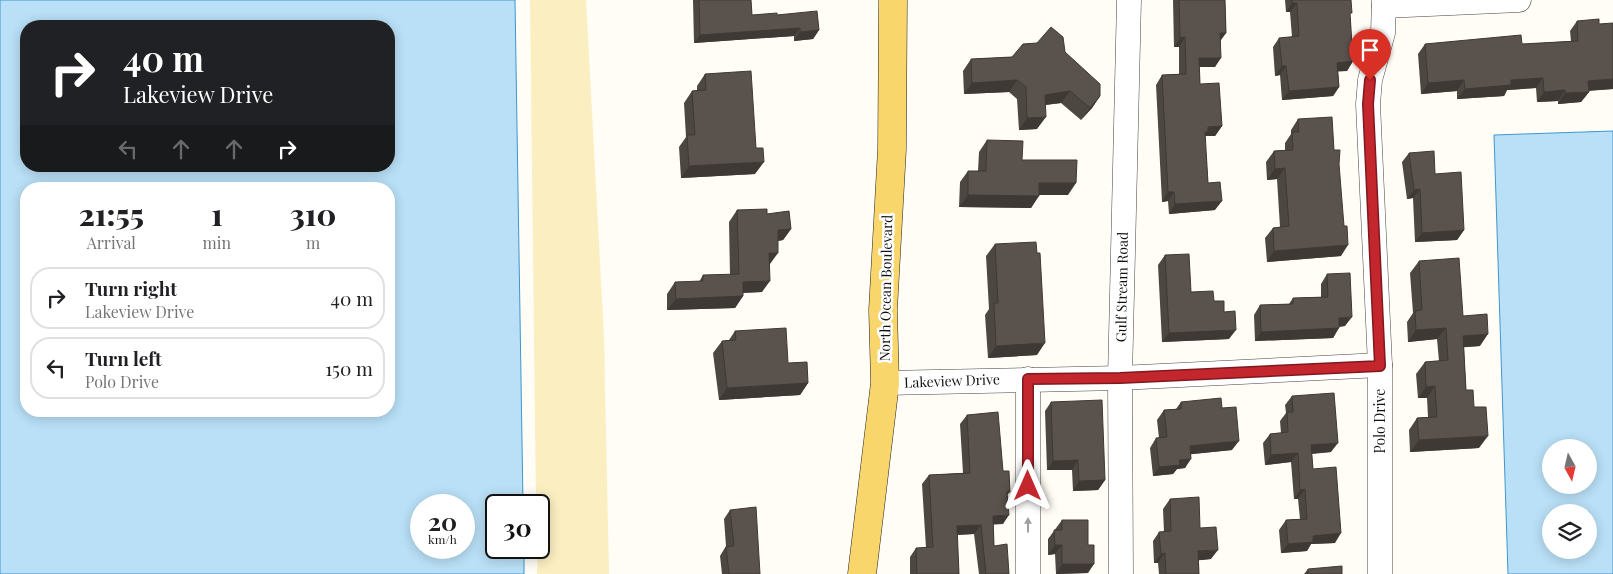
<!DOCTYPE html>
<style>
:root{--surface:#fff;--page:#f2f2f2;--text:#202124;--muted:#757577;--line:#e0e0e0}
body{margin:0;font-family:"Playfair Display",serif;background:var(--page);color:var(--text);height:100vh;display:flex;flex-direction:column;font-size:19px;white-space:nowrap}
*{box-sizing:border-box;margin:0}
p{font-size:16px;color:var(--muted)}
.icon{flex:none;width:28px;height:28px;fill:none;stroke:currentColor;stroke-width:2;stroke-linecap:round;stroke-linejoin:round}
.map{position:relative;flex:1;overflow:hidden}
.drawer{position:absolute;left:20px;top:182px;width:375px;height:235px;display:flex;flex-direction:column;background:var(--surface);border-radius:20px;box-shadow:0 2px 12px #0003}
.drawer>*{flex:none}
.guide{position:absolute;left:20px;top:20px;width:375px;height:152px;border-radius:20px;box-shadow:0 2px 12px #0003;background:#202124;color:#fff;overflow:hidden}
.needle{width:32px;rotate:172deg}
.controls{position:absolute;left:1542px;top:439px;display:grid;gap:10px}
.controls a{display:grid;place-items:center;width:55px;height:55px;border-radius:50%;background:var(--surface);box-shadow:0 2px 12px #0003;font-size:25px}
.speed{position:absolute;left:410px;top:494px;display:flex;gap:10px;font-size:25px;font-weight:700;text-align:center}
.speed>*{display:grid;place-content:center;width:65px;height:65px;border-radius:50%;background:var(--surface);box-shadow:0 2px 12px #0003;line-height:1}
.speed small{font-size:12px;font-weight:400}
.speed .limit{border:2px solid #111;border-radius:8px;background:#fff;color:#111}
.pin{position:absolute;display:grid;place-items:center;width:42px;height:42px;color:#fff;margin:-51px -21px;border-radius:50% 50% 50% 0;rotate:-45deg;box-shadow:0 0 5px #0007}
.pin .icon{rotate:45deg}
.me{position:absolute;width:55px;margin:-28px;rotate:0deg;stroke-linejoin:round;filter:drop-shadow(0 0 4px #0008)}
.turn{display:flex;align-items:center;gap:18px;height:105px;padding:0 20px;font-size:22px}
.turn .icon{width:65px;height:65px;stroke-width:2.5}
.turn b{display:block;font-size:35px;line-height:42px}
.lanes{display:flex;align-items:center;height:48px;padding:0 20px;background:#0003;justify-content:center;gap:25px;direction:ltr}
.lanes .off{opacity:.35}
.eta{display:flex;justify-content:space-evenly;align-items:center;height:85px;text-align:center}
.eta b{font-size:30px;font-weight:800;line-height:35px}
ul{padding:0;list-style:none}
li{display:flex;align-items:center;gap:15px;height:62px;margin:0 10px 8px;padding:0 10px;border:2px solid var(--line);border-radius:20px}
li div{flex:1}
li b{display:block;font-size:19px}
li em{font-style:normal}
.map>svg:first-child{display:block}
</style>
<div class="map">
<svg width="1613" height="574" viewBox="0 0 1613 574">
<rect width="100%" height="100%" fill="#fffdf5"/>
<path fill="#fbeec1" d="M530,0H586L604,337L609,574H537L539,505H536Z"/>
<g fill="#b9e0f7" stroke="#3f96cf" fill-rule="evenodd">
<path d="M0,0H515L523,505H496V548H524V574H0ZM26,26H389V166H26ZM26,189H389V411H26ZM421,505H464V548H421Z"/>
<path d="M1613,131V574H1508L1494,135ZM1551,448H1589V485H1551ZM1551,512H1589V550H1551Z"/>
</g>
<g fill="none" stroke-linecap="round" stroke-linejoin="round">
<defs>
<g id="minor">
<path d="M1384,6L1519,0"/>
<path d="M1028,379V574"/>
<path d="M885,383L1120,378L1380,365"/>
<path d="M1121,574L1120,378L1129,0"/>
<path d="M1380,574V365L1368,104L1370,80L1383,33L1384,0"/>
</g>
<path id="major" d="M862,574L885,383L883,310L892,149L893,0"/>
</defs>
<use href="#minor" stroke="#444" stroke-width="25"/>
<use href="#major" stroke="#222" stroke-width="29"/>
<use href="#minor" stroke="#fff" stroke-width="24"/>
<use href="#major" stroke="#f9d66b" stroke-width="28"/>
</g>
<g fill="#4d4742">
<path d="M693,0H751L752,15H777L819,30L813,39L794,41V36L694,43Z"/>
<path d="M1173,0H1225L1226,33L1221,40L1215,67H1199L1200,84L1222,126L1215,136H1205L1208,183L1215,210L1169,214L1168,201L1162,202L1156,85L1162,75L1179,74V47H1174Z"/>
<path d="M1285,0H1351L1350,17L1353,61L1347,71H1338L1339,87L1333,96L1282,100L1280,75L1275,76L1273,47L1279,38L1292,37L1290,12H1286Z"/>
<path d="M1577,21L1599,24L1613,89L1588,91L1589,92L1581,102L1558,104V101L1537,102L1536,88L1507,90L1504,96L1457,99V91L1421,94L1418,54L1425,44H1522L1571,41L1570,31Z"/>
<path d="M1065,52L1100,96L1092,108L1081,120L1061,103L1045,105L1037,129L1019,130L1017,99L1009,92L964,94L963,71L971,59L1012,57Z"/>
<path d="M705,74L755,174L681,178L679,147L686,137L684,103L692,91L697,90V86Z"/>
<path d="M1298,119L1334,150L1339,164L1341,256L1267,262L1265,238L1273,228L1280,227L1277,179L1267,180L1266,162L1274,151L1285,150V143L1291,134V130Z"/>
<path d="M987,140L1022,160L1068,195H1039L1031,208L959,207L960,182L968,171H978L979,152Z"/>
<path d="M1409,153L1435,174L1464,230L1457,240L1415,242L1413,198L1407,199L1402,162Z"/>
<path d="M737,210L767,214L791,229L783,240L778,241L769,264L762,292L743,293V296L735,308L667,310V294L675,282H699L703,275H730L729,222Z"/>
<path d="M995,244L1037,253V355L988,358L985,315L989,309L986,256Z"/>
<path d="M1165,255L1191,292L1214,301L1224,312L1229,339L1162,342L1158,265Z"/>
<path d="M1419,261L1463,316L1480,346L1464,347L1466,390L1474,407L1479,448L1410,452L1409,430L1417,418L1428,417L1427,398H1418L1416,374L1425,362L1439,361L1437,339L1408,342L1407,322L1413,313L1410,273Z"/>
<path d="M1327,274L1345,326L1339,327L1333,338L1255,341L1254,315L1260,305L1289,304L1293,298L1321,297V284Z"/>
<path d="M735,331L788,363L808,383L800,395L719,400L713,353L722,341L729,340Z"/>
<path d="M1292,396L1331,452L1312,454L1313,469L1335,543L1311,544L1307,551L1281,553L1279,530L1286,520L1300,519L1298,499H1294L1291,462L1265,465L1263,443L1270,434L1281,433L1280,421L1286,413L1285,405Z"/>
<path d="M1051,402L1105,480L1098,490L1073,491L1072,470H1047L1045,411Z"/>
<path d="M1181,402L1222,408L1232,450L1191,454L1185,468L1177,469L1173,474L1153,476L1150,448L1156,438H1159L1157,420L1164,410L1176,409Z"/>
<path d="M967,415L1003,471L1010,492L1007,495L1003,524H993L994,546L1009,574H979L974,534L957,535L959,574H910V557L916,548H926L922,484L929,475L963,473L960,424Z"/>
<path d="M1170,499L1200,528L1211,559L1199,560V574H1159L1158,563H1154L1153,541L1159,532H1164L1163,509Z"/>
<path d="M730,510L760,574H722L720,556L726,546L724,519Z"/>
<path d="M1062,520L1088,573L1056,574L1055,554L1048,555V539Z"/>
<path d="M1308,569L1342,574H1304Z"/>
</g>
<g fill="#3f3936">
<path d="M1292,3H1297L1290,12H1286Z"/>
<path d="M800,28L794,36L694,43L700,35Z"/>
<path d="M819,30L813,39L794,41L800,32Z"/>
<path d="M1220,33H1226L1219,42Z"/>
<path d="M1185,37L1179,47H1174L1180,38Z"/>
<path d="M1199,58H1221L1215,67H1192Z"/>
<path d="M1353,61L1347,71L1331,72L1337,63Z"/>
<path d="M1282,66H1286L1280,75L1275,76Z"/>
<path d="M1543,78L1536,88L1507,90L1504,96L1457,99L1465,89L1511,80Z"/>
<path d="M1613,79V89L1581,91L1588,81Z"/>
<path d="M1017,80L1009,92L964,94L972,83Z"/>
<path d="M1464,80L1457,91L1421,94L1428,83Z"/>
<path d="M1339,87L1333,96L1282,100L1289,91Z"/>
<path d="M1565,90L1558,101L1537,102L1544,92Z"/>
<path d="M1070,91L1061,103L1036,106L1045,95Z"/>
<path d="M1589,92L1581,102L1558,104L1565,93Z"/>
<path d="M1100,96L1092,108L1081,120L1090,108Z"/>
<path d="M1046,117L1037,129L1019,130L1027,118Z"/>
<path d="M1222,126L1215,136H1205L1198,142L1208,127Z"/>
<path d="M764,162L755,174L681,178L689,166Z"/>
<path d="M1285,168L1277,179L1267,180L1275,169Z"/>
<path d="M1039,183H1076L1068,195H1031Z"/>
<path d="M1420,189L1413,198L1407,199L1414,190Z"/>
<path d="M1168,192H1174L1168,201L1162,202Z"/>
<path d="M968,195L1039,196L1031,208L959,207Z"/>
<path d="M1222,201L1215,210L1169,214L1175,204Z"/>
<path d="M791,229L783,240L770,242L778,230Z"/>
<path d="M1464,230L1457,240L1415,242L1422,233Z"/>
<path d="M1348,245L1341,256L1267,262L1274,251Z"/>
<path d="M769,253H778L770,264H761Z"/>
<path d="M770,281L762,292L735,293L743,282Z"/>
<path d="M743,296L735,308L667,310L676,299Z"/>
<path d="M1352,317L1345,326L1332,327L1339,318Z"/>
<path d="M1339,328L1333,338L1255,341L1261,332Z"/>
<path d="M1446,328L1437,339L1408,342L1416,330Z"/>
<path d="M1236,330L1229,339L1162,342L1169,333Z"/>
<path d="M1488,334L1480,346L1455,348L1463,336Z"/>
<path d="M1045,343L1037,355L988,358L996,346Z"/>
<path d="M808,383L800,395L719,400L727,388Z"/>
<path d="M1435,386L1427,398H1418L1426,387Z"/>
<path d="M1488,436L1479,448L1410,452L1419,440Z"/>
<path d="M1239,441L1232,450L1184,455L1190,446Z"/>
<path d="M1338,443L1331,452L1305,454L1311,445Z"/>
<path d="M1298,453L1291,462L1265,465L1271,455Z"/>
<path d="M1191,459L1185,468L1177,469L1173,474L1153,476L1159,467L1179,460Z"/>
<path d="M1078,460L1072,470H1047L1053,461Z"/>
<path d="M1105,480L1098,490L1073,491L1079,481Z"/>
<path d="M1305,489L1298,499H1294L1300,490Z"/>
<path d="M1009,515L1003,524L987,525L993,516Z"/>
<path d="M981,525L974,534L951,535L957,526Z"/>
<path d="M1341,533L1335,543L1311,544L1307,551L1281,553L1288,544L1313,536Z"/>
<path d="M1055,545H1062L1055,554L1048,555Z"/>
<path d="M1218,550L1211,559L1192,561L1198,551Z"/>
<path d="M1165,553L1158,563H1154L1161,554Z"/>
<path d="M1062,564H1094L1088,573L1056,574Z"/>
</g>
<g fill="#5a524d" stroke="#3f3936">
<path d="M699,0H751L752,15L777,13V15L817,11L819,30L800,32V28L700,35Z"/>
<path d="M1179,0H1225L1226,33H1220L1221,58H1199L1200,84L1219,83L1222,126L1208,127V132H1205L1208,183L1220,182L1222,201L1175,204L1174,192H1168L1162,75L1186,74L1185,37L1180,38Z"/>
<path d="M1292,0H1351L1352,13H1350L1353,61L1337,63L1339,87L1289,91L1286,66H1282L1279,38L1299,36L1297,3H1292Z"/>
<path d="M1599,19V24L1613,23V79L1588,81L1589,92L1565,93V90L1544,92L1543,78L1511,80V85L1465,89L1464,80L1428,83L1425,44L1521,35L1522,44L1578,41L1577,21Z"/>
<path d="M1051,27L1063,37L1065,52L1100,84V96L1090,108L1070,91L1045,95L1046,117L1027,118L1026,87L1017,80L972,83L971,59L1012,57L1023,44L1037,43Z"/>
<path d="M751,71L756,148H763L764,162L689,166L687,135H695L692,91L706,90L705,74Z"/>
<path d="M1332,117L1334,150H1340L1339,164L1344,226H1347L1348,245L1274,251L1273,228L1289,226L1285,168L1275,169L1274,151L1293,150L1292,132H1299L1298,119Z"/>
<path d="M987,140L1023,141L1022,160H1077L1076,183H1039V196L968,195V171H986Z"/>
<path d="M1434,151L1435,174L1461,172L1464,230L1422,233L1420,189L1414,190L1409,153Z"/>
<path d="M767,209V214L789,211L791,229L778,230V253H769L770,281L743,282V296L676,299L675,282L703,281V275L739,274L737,210Z"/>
<path d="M1036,242L1037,253H1040L1045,343L996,346L994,303H998L995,244Z"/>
<path d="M1189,254L1191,292L1213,291L1214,301H1224V312L1235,311L1236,330L1169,333L1165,255Z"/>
<path d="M1459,258L1463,316L1487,314L1488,334L1463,336L1466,390H1473L1474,407H1486L1488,436L1419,440L1417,418L1437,417L1435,386L1426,387L1425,362L1448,360L1446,328L1416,330L1415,311L1422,310L1419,261Z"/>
<path d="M1350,273L1352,317L1339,318V328L1261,332L1260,305L1293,304V298L1328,297L1327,274Z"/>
<path d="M786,328L788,363L807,362L808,383L727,388L722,341L736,340L735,331Z"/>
<path d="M1334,393L1338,443L1311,445L1313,469L1336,467L1341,533L1313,536V542L1288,544L1286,520L1307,519L1305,489L1300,490L1298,453L1271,455L1270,434L1288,432L1287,412H1293L1292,396Z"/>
<path d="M1221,398L1222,408L1236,407L1239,441L1190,446L1191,459L1179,460L1180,465L1159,467L1156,438L1167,437L1164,410L1181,409V402Z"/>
<path d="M1102,400L1105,480L1079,481L1078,460L1053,461L1051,402Z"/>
<path d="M998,412L1003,471H1009L1010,492H1007L1009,515L993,516L994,546L1007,544L1009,574H986L981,525L957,526L959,574H917L916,548L933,547L929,475L970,473L967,415Z"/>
<path d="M1199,497L1200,528L1216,527L1218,550L1198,551L1199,574H1166L1165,553L1161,554L1159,532L1171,531L1170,499Z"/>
<path d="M756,507L760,574H729L726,547L734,546L730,510Z"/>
<path d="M1062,520H1088V545H1094V564H1062V545H1055L1054,530H1062Z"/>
<path d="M1342,566V574H1308V569Z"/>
</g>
<defs><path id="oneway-solid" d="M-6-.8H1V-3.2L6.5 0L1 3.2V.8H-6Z" transform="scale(1.25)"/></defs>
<use fill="#a0a0a0" href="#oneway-solid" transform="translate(1028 525) rotate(-90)"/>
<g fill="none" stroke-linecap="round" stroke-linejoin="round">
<defs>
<path id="route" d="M1028,486V379L1120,378L1380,366L1368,104L1370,80"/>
</defs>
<use href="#route" stroke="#7f191e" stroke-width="12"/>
<use href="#route" stroke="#c4262e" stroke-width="9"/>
</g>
<g text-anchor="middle" stroke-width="5" stroke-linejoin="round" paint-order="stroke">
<g font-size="14" fill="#111" stroke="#fff">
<text transform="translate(1122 287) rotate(-89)" y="5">Gulf Stream Road</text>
<text transform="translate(886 288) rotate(-89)" y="5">North Ocean Boulevard</text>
<text transform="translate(952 381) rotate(-2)" y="5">Lakeview Drive</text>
<text transform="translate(1380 421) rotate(-90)" y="5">Polo Drive</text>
</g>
</g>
</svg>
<div class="controls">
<a><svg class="needle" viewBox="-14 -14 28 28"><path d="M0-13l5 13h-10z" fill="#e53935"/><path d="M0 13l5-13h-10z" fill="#757577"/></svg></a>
<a><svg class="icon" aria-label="layers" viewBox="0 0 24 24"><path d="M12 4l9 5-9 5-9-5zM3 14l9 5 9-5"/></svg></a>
</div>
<div class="speed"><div>20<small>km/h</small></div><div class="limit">30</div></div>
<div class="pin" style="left:1370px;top:80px;background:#d93025"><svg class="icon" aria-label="arrive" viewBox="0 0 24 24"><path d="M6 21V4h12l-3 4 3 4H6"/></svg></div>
<svg class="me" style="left:1028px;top:486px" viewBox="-20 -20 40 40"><path d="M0-17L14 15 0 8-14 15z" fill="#c4262e" stroke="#fff" stroke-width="4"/></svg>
<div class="guide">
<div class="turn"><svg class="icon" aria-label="right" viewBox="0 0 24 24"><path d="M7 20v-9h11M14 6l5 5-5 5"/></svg><div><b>40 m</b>Lakeview Drive</div></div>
<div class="lanes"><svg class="icon off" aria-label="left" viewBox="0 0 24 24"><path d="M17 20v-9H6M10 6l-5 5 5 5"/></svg><svg class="icon off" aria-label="ahead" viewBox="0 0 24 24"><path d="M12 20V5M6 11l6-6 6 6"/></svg><svg class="icon off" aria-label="ahead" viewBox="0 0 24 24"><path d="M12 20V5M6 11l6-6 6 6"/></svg><svg class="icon" aria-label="right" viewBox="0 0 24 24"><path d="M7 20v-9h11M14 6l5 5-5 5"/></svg></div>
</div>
<section class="drawer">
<div class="eta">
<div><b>21:55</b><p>Arrival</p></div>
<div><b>1</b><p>min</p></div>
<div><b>310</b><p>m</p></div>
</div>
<ul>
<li><svg class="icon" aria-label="right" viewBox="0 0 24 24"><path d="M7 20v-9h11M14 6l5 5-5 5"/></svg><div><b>Turn right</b><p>Lakeview Drive</p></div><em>40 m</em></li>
<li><svg class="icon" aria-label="left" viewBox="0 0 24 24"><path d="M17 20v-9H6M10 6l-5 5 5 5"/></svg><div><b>Turn left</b><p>Polo Drive</p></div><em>150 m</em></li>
</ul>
</section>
</div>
